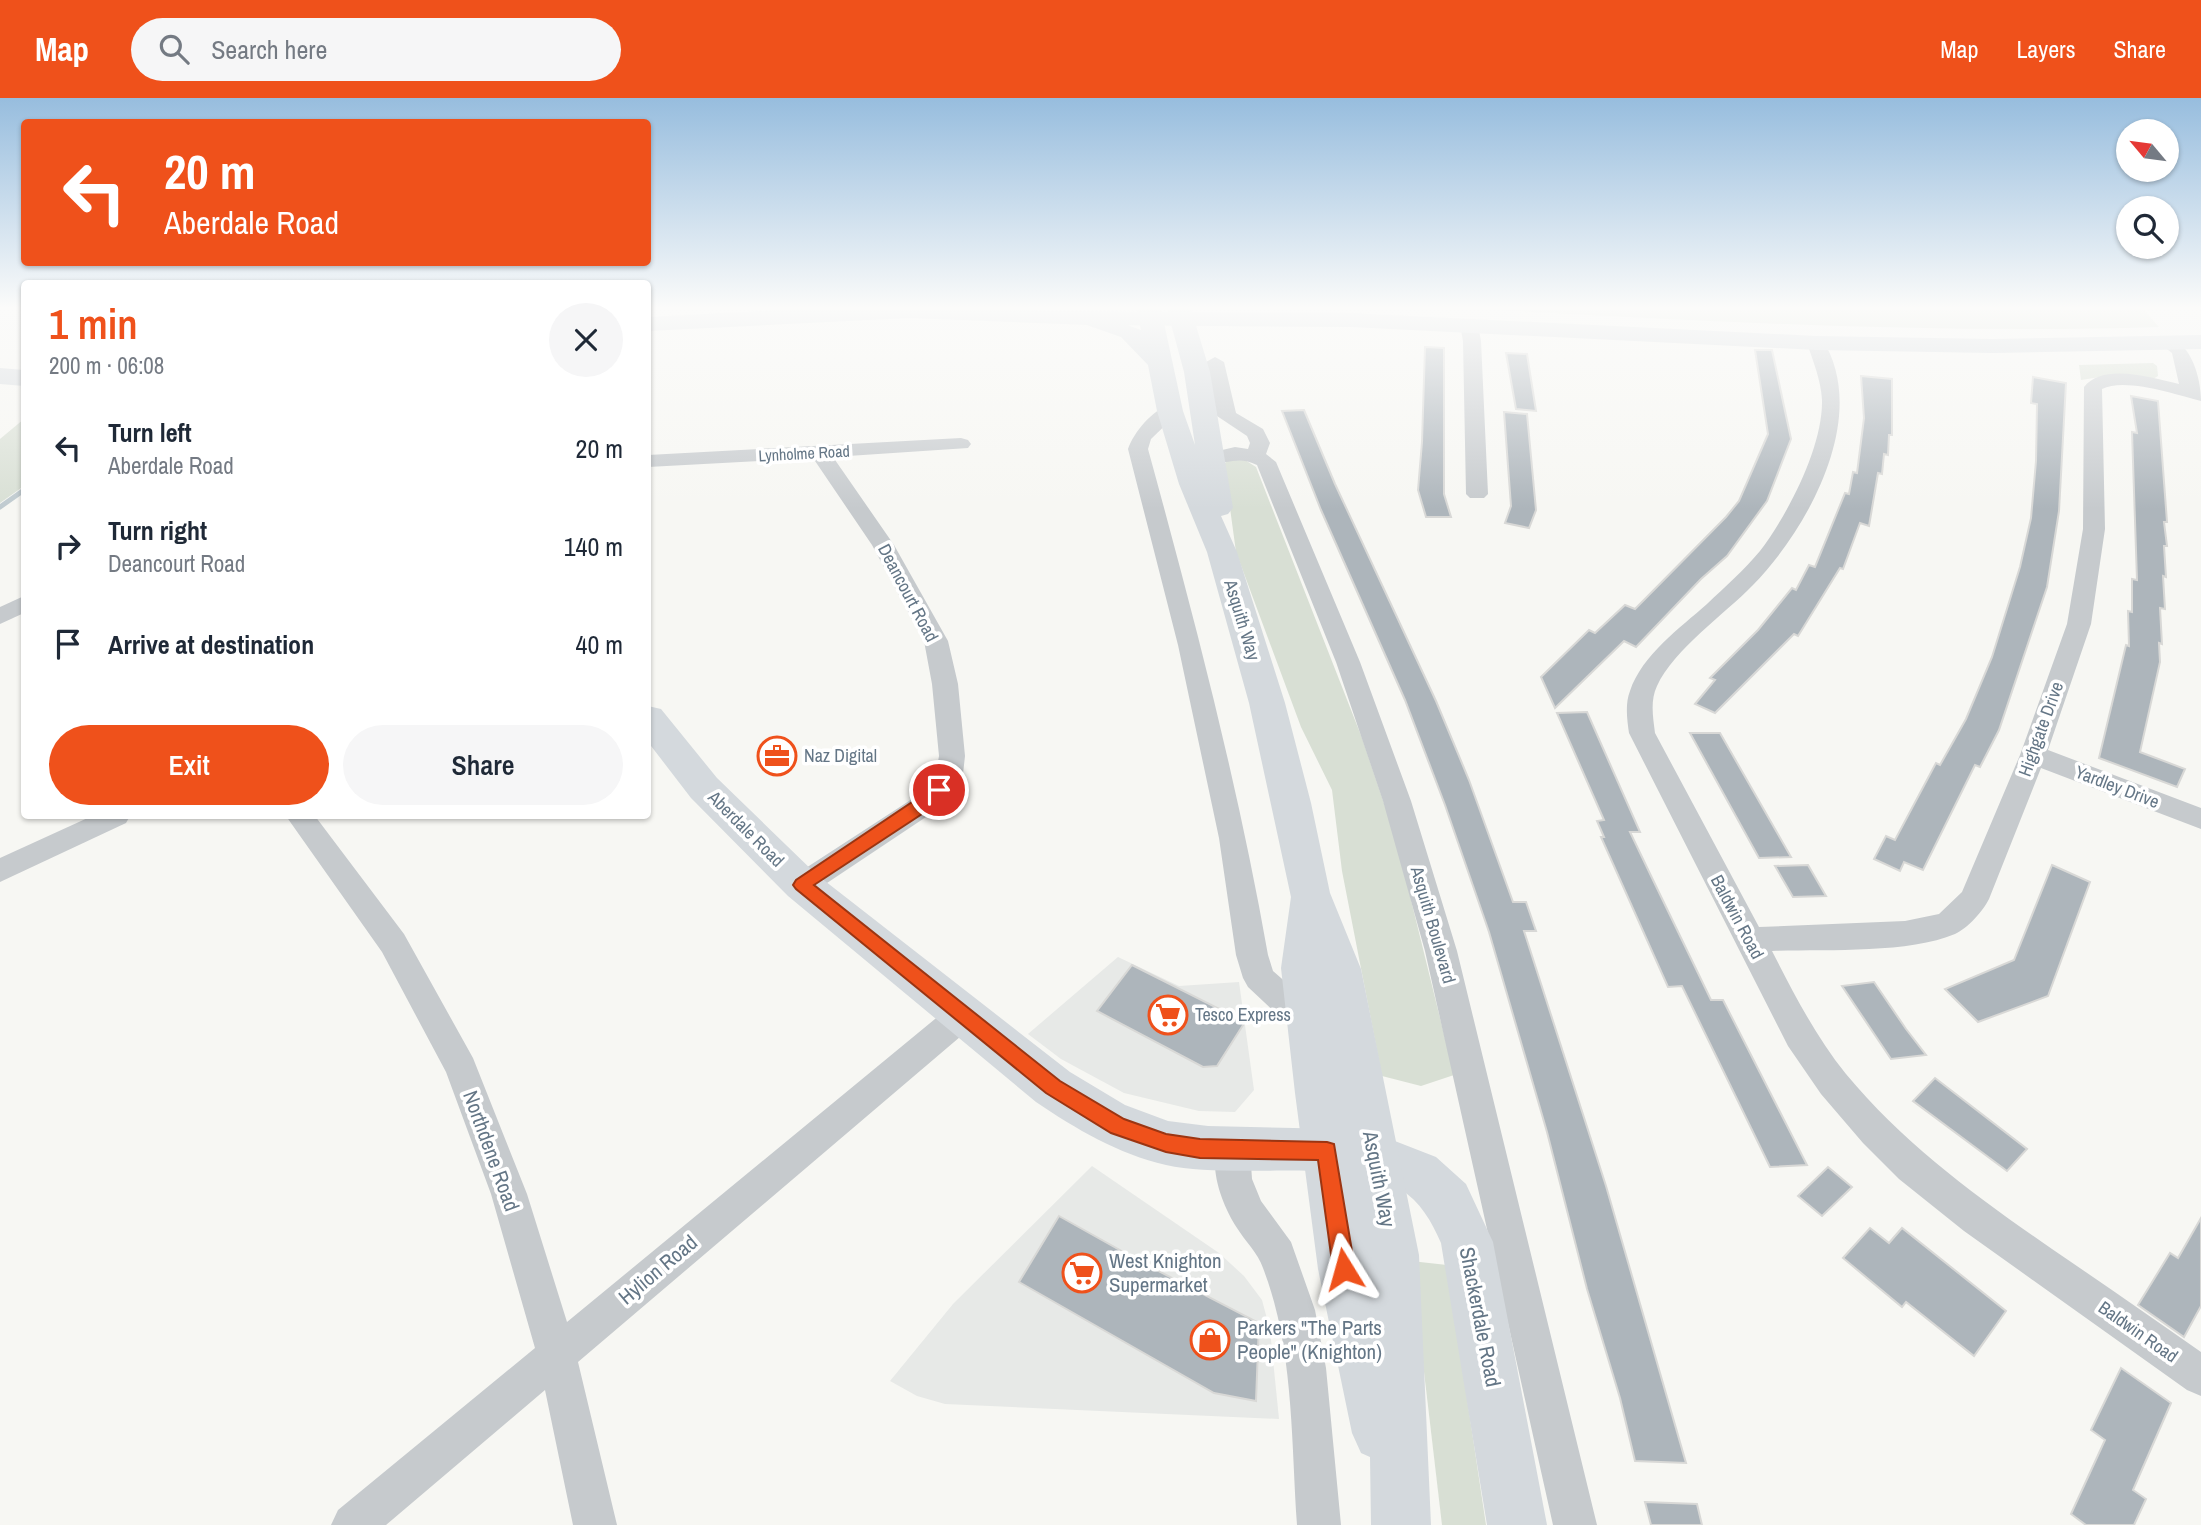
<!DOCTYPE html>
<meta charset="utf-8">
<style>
:root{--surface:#fff;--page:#f6f6f7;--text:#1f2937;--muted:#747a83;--accent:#ef511b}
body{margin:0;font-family:"Archivo Narrow",sans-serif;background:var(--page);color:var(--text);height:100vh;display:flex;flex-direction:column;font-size:26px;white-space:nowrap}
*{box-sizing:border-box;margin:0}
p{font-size:23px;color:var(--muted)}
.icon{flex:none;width:38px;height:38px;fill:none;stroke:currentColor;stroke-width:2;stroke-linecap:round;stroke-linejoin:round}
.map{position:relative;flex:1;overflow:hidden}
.panel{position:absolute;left:21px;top:182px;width:630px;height:539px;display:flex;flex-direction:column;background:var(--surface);border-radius:7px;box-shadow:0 2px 5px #0004}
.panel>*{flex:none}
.banner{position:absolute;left:21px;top:21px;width:630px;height:147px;border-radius:7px;box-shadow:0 2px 5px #0004;background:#ef511b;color:#fff;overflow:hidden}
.needle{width:46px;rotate:299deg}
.tools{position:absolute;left:2116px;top:21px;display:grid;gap:14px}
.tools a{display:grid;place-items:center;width:63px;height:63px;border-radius:50%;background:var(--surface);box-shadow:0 2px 5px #0004;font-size:35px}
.pin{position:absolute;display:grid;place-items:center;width:60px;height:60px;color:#fff;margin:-30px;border:4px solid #fff;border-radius:50%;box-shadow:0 2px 7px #0007}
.me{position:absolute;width:77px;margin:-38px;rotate:352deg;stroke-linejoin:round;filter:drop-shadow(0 0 5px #0008)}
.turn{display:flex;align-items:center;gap:24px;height:147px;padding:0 28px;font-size:32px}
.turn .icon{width:91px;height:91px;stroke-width:2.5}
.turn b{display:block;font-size:49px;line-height:60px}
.round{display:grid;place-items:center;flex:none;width:74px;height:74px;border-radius:37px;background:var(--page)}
.summary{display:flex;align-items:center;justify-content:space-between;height:119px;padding:0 28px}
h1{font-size:42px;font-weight:600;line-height:52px;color:var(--accent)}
.action{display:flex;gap:14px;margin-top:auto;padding:14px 28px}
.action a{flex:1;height:80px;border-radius:42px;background:var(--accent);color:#fff;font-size:28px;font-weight:600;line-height:80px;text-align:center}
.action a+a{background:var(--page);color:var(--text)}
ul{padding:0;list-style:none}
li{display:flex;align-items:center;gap:21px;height:98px;padding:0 28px}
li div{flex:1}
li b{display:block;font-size:26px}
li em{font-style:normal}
header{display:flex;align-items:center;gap:42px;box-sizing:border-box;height:98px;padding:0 35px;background:var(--accent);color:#fff}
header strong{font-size:33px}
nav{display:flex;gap:38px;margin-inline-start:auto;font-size:24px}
.search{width:490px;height:63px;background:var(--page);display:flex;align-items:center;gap:18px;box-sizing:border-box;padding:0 24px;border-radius:38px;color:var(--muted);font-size:26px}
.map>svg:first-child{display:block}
</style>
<header>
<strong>Map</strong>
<div class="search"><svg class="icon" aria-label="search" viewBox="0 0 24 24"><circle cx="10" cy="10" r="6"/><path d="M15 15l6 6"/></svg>Search here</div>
<nav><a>Map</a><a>Layers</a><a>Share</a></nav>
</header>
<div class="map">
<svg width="2201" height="1427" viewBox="0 0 2201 1427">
<rect width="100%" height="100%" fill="#f7f7f3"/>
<g fill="#e7e9e7">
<path d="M1118,859L1179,888L1239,884L1254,992L1235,1014L1199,1013L1124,995L1061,961L1028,936Z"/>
<path d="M1092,1068L1219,1155L1244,1178L1262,1202L1270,1232L1279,1321L945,1306L917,1298L890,1283L953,1206Z"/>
</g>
<g fill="#d8dfd4">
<path d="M2143,211L2159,229C1938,236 1719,224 1498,212Z"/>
<path d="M2153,265L2157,268L2158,278L2153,281L2113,277L2081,282L2079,267Z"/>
<path d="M24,321V388L0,405V341Z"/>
<path d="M1231,360L1245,362L1256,369L1362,640L1396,741L1454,977L1421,988L1382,978L1342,773L1332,692L1301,629L1236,454L1224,366Z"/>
<path d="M1411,1163L1447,1167L1486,1427H1442Z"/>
</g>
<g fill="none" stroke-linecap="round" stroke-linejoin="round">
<path stroke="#bfcacf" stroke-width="5" d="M0,409L24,392"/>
</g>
<g fill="#adb5bb" stroke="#d8d8d6" stroke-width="2">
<path d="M1425,249L1444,250V396L1451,419H1426L1418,392L1422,344Z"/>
<path d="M1755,252H1772L1791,341L1767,403L1727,458L1701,481L1636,549L1624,543L1555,610L1541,579L1589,532L1595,535L1625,507L1635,511L1726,419L1739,403L1768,336Z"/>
<path d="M1506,255L1527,256L1536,313L1516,311Z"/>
<path d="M1861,278L1892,281V337H1889L1888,357L1884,356L1882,376L1878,375L1869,428L1860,425L1843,471L1840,470L1798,538L1794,536L1715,615L1695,606L1715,582L1710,580L1758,532L1792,490L1796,492L1809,467L1815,469L1845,395L1849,396L1853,374L1857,375L1864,320Z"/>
<path d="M2033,279L2066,285L2059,413L2047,489L1999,632L1980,669L1975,667L1923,772L1904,764L1900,773L1874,761L1886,738L1895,742L1936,665L1940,667L1966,621L1992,559L2020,469L2031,420L2036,363L2037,306L2031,305Z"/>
<path d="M2131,298L2158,303L2167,424H2164L2167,448H2164L2166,479L2163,478L2165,511L2160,510L2162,546L2159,545L2160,564L2140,654L2185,671L2177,689L2099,660L2126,547L2129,548L2128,513L2132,514V481L2137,482L2132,334L2137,335Z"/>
<path d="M1304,312L1335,386L1436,603L1469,682L1513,804H1526L1536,833H1524L1606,1088L1686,1365L1635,1363L1620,1300L1587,1191L1547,1034L1489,834L1445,707L1405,602L1321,412L1282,313Z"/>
<path d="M1504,314L1527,316L1536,412L1529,430L1505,425L1511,408Z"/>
<path d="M1587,614L1640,734H1630L1653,782L1711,902H1723L1807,1067L1770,1069L1682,888L1668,889L1601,739H1604L1597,723L1604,722L1557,615Z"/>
<path d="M1690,635H1720L1791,759L1759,760Z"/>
<path d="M1808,767L1826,798L1793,799L1775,768Z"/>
<path d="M2052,767L2090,784L2048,898L1978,924L1945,891L2014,862Z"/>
<path d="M1132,867L1245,924L1217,968L1203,969L1097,913Z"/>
<path d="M1874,884L1906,931L1926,957L1891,961L1842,888Z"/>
<path d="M1935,980L2027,1051L2007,1073L1913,1003Z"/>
<path d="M1828,1069L1852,1089L1822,1118L1798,1098Z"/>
<path d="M1059,1118L1145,1166L1259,1225L1256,1303L1214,1295L1019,1184Z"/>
<path d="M2201,1120V1208L2184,1239L2138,1207L2170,1155L2178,1160Z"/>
<path d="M1870,1130L1889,1145L1902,1130L2006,1213L1974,1258L1906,1204L1902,1209L1843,1160Z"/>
<path d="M2121,1270L2171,1305L2133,1392L2146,1401L2134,1427H2086L2071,1416L2105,1342L2091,1332Z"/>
<path d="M1645,1404L1697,1406L1702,1427H1651Z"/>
</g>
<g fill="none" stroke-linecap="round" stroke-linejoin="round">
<g fill="#c6cacd" fill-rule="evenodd">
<path d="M1469,222L1478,227L1481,243L1488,396L1484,400H1470L1466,396L1463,243L1460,227Z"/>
<path d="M2167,239C2192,245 2201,281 2201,303C2177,297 2125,279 2102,291L2105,431L2091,526L2048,652L2201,710V731L2041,670L1989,801C1983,813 1968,830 1955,836C1908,856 1824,851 1772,853C1794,896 1816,939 1846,976C1905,1047 1977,1099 2052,1151C2102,1185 2151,1219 2201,1254V1298L2187,1292L1964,1133L1899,1081L1863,1045L1821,996L1788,948L1629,635C1627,621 1625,606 1630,593C1642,557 1680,530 1707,506C1725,489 1744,472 1760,453C1788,416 1823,349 1822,302C1821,282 1813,263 1807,245L1810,241H1822C1871,317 1808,431 1753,487C1725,516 1674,551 1657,588C1650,603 1653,619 1655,635L1759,829L1905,823L1939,816L1962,794L2020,657L2067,526L2083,431L2084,289C2103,264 2154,280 2179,286L2172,255L2158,244Z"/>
<path d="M1215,259L1224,264L1236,315L1263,331L1270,345L1266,356L1276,364L1360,564L1411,703L1457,853L1597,1427H1553L1425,853L1383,703L1336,564L1257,367C1236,356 1224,369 1205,364L1202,360L1205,356L1235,349L1248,351L1250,345L1247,338L1217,318L1206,264Z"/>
<path d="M1170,307L1180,313L1151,341L1148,351C1194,519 1238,686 1268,857L1273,873L1321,915L1325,925L1321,935L1309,939L1297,935L1248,889L1243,880L1236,857L1219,740L1178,547L1128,351C1134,334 1152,312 1170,307Z"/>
<path d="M961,340L968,342L971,346L968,350L833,359L894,447L948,543L958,586L965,658L963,676L949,699L929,717L812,795L802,798L792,795L787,787L792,779L909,703L929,685L936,675L939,658L932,586L924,543L872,447L813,360L648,369V357Z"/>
<path d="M24,498V515L0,526V509Z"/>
<path d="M92,718H130L126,725L0,784V760Z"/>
<path d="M286,718H315L404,836L473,960L527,1096L567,1224L952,907L963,903L974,907L979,917L974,927L578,1264L617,1427H573L545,1292L386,1427H331L338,1412L535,1250L491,1096L446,974L382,854Z"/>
<path d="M1232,1035L1244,1039L1250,1051L1252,1081L1261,1103L1291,1144L1315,1212L1326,1270L1341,1427H1297C1291,1342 1294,1250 1263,1170C1258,1155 1245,1143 1237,1130C1221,1105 1207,1067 1220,1039Z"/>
</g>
<path fill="#d4d9dd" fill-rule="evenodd" d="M648,608L661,611L717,680L816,776L1070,974L1125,1007L1168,1023L1208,1028L1341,1031L1382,1038L1436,1059L1466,1086L1493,1144L1547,1427H1487L1441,1145C1432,1124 1420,1103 1400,1091C1343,1059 1233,1082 1166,1067C1118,1056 1076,1031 1036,1004L788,798L691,700L648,644Z"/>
<g fill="#d4d9dd" fill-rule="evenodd">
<path d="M798,211L1351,215L1816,238L1993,241L2201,237V251L1993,255L1816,252L1351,229L1089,227L910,220L648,233V219Z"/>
<path d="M0,270L24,272V288L0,286Z"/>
</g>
<path fill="#d4d9dd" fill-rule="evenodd" d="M1137,211H1161L1183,313L1195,347L1184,274L1167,211H1191L1210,274L1233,410L1228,416L1221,418L1237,454L1285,605L1311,705L1330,795L1361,871L1419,1157L1431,1427H1371L1370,1359L1361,1355L1352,1335L1318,1171L1295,995L1281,870L1291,799L1249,605L1207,454L1179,386L1157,313L1148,267L1121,239L1081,225L1077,220L1081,215L1089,213L1141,232Z"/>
</g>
<linearGradient id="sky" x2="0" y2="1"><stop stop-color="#97bdde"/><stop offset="0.51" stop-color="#fbfbfa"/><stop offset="1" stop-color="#fbfbfa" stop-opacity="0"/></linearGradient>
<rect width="2201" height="411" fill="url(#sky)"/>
<path fill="#ef511b" stroke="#9b3512" stroke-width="2" d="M939,686L947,692L925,714L814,787L1060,983L1124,1021L1166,1036L1200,1041L1327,1044L1334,1046L1355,1171L1352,1179L1344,1182L1337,1179L1333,1171L1318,1062L1200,1060L1166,1054L1111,1035L1046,995L796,791L793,787L796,782Z"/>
<defs>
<symbol id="office-ring" viewBox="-11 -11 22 22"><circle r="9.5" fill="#fff" stroke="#ef511b" stroke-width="1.5"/><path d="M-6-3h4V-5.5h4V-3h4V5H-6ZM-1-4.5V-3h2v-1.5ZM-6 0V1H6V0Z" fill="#ef511b"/></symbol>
<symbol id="supermarket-ring" viewBox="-11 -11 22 22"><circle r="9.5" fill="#fff" stroke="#ef511b" stroke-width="1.5"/><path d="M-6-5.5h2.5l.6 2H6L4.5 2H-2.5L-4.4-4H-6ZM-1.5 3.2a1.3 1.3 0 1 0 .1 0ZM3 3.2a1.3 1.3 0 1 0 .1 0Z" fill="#ef511b"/></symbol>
<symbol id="shop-ring" viewBox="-11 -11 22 22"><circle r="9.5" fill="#fff" stroke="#ef511b" stroke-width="1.5"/><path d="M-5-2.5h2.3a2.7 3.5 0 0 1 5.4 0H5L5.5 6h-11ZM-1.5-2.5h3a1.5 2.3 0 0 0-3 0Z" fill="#ef511b"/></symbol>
</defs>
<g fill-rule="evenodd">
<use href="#office-ring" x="755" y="636" width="44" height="44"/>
<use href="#supermarket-ring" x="1146" y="895" width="44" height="44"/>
<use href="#supermarket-ring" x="1060" y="1153" width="44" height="44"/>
<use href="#shop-ring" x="1188" y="1220" width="44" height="44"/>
</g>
<g text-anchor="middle" stroke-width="7" stroke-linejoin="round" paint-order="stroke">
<g font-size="16" fill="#647686" stroke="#fff">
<text transform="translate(804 355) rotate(-3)" y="6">Lynholme Road</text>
</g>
<g font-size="18" fill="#647686" stroke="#fff">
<text transform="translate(908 495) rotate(62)" y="6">Deancourt Road</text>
<text transform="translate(1242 522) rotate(73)" y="6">Asquith Way</text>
<text transform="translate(2041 631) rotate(-70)" y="6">Highgate Drive</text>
<text transform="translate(2117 689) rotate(21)" y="6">Yardley Drive</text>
<text transform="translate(746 731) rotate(45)" y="6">Aberdale Road</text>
<text transform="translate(1737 819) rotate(62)" y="6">Baldwin Road</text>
<text transform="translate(1433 827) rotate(74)" y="6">Asquith Boulevard</text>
<text transform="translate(2138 1234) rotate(35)" y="6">Baldwin Road</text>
</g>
<g font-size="18" fill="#647686" stroke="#fff" text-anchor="start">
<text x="804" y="664">Naz Digital</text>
<text x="1195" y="923">Tesco Express</text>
</g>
<g font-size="21" fill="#647686" stroke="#fff">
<text transform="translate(491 1053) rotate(70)" y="7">Northdene Road</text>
<text transform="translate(1379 1081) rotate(79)" y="7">Asquith Way</text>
<text transform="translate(658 1172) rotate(-40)" y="7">Hylion Road</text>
<text transform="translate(1480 1219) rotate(79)" y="7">Shackerdale Road</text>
</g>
<g font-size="21" fill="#647686" stroke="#fff" text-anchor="start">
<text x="1109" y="1170">West Knighton<tspan x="1109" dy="24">Supermarket</tspan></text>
<text x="1237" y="1237">Parkers "The Parts<tspan x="1237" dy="24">People" (Knighton)</tspan></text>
</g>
</g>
</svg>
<div class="tools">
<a><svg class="needle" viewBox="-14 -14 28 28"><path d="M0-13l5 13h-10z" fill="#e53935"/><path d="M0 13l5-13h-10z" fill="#747a83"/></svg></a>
<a><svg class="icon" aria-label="search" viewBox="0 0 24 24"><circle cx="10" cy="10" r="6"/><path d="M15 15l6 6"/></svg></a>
</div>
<div class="pin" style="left:939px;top:692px;background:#d93025"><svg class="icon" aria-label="arrive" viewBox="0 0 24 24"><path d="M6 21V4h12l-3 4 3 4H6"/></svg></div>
<svg class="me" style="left:1344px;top:1171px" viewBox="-20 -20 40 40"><path d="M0-17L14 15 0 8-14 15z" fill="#ef511b" stroke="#fff" stroke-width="4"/></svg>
<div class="banner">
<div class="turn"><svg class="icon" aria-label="left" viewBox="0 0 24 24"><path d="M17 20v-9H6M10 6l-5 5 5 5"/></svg><div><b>20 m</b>Aberdale Road</div></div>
</div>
<section class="panel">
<div class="summary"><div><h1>1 min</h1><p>200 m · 06:08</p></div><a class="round"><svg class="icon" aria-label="close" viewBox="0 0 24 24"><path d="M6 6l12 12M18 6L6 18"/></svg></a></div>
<ul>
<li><svg class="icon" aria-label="left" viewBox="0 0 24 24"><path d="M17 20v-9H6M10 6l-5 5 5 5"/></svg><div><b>Turn left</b><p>Aberdale Road</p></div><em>20 m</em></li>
<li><svg class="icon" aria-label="right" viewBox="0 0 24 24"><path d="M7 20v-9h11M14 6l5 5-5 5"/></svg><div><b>Turn right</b><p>Deancourt Road</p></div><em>140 m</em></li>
<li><svg class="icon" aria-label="arrive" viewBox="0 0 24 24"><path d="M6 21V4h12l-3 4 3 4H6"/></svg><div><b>Arrive at destination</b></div><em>40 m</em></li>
</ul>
<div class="action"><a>Exit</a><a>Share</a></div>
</section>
</div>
